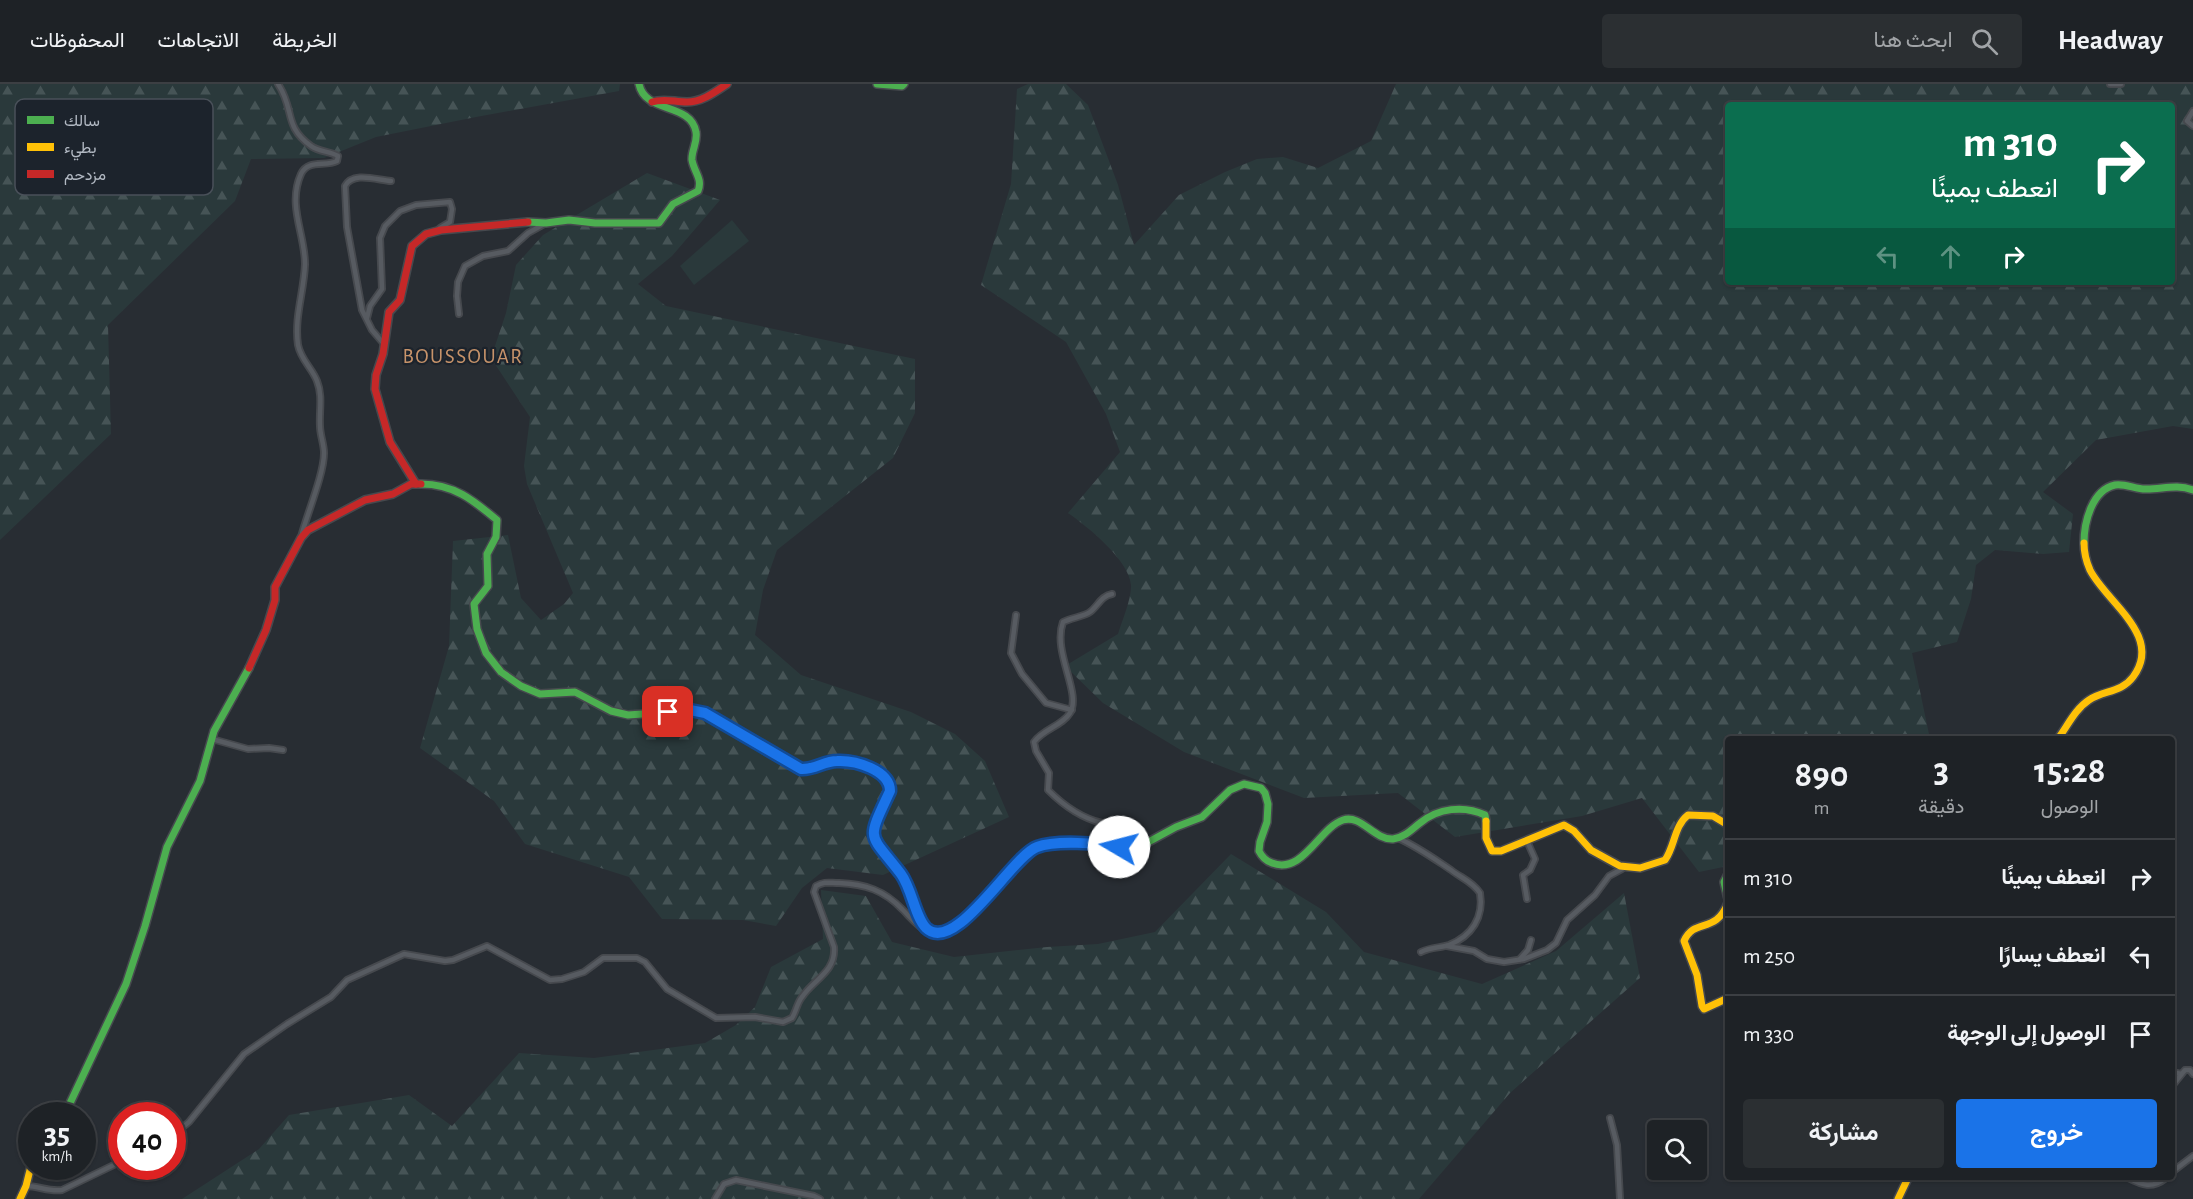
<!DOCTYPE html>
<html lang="ar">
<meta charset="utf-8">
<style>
:root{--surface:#1e2226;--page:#2b2f32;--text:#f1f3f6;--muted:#a1a4a7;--line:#3c3f43;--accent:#1a73e8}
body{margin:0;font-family:"Alegreya Sans",Vazirmatn,sans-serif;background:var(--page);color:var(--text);direction:rtl;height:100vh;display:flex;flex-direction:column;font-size:22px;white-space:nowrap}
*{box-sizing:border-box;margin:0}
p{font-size:20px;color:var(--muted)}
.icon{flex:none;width:33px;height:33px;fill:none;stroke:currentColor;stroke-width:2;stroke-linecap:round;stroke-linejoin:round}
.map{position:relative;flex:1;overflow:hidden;direction:ltr}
.details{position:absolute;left:1725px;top:652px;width:450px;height:444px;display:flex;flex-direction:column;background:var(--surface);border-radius:6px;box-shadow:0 2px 4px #0004,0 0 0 2px var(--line);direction:rtl}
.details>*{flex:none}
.banner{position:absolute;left:1725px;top:18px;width:450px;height:183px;border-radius:6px;box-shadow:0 2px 4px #0004,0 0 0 2px var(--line);direction:rtl;background:#0b6e4f;color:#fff;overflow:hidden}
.controls{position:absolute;left:1647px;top:1036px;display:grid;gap:12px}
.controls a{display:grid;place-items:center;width:60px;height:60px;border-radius:6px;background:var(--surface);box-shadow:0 2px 4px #0004,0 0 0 2px var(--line);font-size:30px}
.speed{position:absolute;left:18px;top:1018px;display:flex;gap:12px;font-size:30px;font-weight:700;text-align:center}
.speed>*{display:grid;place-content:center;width:78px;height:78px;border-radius:50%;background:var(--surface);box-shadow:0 2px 4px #0004,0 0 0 2px var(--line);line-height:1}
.speed small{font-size:15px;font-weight:400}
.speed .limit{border:9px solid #d22;background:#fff;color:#111}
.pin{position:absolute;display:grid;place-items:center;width:51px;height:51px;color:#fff;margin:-26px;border-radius:12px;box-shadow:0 3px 9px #0006}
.me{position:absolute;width:66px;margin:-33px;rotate:278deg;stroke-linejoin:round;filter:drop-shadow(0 0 4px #0008)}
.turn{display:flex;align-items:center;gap:21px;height:126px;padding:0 18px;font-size:27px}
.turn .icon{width:78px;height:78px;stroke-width:2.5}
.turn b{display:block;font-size:42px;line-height:51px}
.lanes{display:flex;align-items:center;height:57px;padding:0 18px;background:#0003;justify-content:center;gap:30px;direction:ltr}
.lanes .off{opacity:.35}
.eta{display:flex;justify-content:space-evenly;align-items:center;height:102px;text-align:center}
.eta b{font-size:36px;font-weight:700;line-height:42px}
.button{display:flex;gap:12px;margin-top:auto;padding:12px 18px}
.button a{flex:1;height:69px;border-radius:6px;background:var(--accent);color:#fff;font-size:24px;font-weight:700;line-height:69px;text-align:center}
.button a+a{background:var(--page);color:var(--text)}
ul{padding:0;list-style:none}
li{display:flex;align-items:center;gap:18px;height:78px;padding:0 18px;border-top:2px solid var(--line)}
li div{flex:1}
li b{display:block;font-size:22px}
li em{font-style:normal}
header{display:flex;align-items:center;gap:36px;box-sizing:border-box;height:84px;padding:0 30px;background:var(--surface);border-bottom:2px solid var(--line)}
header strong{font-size:28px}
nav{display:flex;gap:33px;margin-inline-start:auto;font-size:21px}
.search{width:420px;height:54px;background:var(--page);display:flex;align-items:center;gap:15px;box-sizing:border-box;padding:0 21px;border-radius:6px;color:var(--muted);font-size:22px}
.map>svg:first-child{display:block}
</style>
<header>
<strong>Headway</strong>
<div class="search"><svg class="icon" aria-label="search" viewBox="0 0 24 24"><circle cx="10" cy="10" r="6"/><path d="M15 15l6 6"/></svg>ابحث هنا</div>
<nav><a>الخريطة</a><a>الاتجاهات</a><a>المحفوظات</a></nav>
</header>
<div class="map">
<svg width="2193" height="1115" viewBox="0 0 2193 1115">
<defs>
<pattern id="forest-firs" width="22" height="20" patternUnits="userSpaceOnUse" patternTransform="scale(1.5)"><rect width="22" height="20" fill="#2a393b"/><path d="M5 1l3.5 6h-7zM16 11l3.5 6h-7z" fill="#465456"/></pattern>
</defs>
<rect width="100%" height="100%" fill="#282d33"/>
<g fill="url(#forest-firs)" fill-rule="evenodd">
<path d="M0,0H620L619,7L476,33L376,53L324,74L251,75L235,117L108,241L111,350L0,456Z"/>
<path d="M1028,0H1066L1088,21L1118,101L1134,161L1179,111L1225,88L1257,75L1283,73L1318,84L1371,57L1396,0H2193V345L2173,342L2096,356L2043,408L2073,430L2069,468L2043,470L1995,466L1976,481L1971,515L1957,558L1912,569L1930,655L1728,656V782L1699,788L1642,714L1582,732L1455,753L1398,709L1304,714L1184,668L1103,619L1065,582L1118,550C1122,537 1132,513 1131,501C1129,476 1088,443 1068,429L1120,368L1106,330L1066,258L981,201L1011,100L1017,5ZM1728,21H2172V198H1728Z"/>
<path d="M647,89L720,116L672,172L638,200L666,222L915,275V329L893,374L777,466L763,506L755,551L801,591L911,628L955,650L985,677L1009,733L883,791L827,784L802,804L776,842L743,836L662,835L629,793L525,760L494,717L420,664L449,562L453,457L508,451L521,514L541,536L564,520L573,509L527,400L524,382L530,333L491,274L506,229L516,181L543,151Z"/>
<path d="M1231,770L1326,828L1364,868L1482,900L1556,867L1624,809L1640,894L1510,1009L1419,1115H182L259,1065L289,1031L409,1011L452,1042L519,969L594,974L705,959L736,941L755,923L771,883L823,855L821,806L866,812L892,858L954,873L1047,863L1098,860L1155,848Z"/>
</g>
<path fill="#2a393b" d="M732,136L749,157L694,201L680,182Z"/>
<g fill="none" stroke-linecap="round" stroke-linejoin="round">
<defs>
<g id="street">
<path d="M278,0C295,25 283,42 311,62C319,68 330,67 338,72L337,77C325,83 308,75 301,90C287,121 305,150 305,180C304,208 294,233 298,261C301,276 312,284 317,297C323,312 319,327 320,342C320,351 324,360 324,369C324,390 307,430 301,453"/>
<path d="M2110,0H2121"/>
<path d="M2193,27L2187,37L2193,42"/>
<path d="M459,230L457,212L458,198L465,182L483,172L508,167L528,149L546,139"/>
<path d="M367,234L370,222L382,205L380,154L385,142L400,127L416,121L450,118L452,125L450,138L440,144"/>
<path d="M384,260L372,246L362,226L347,143L345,102C353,87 377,96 391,97"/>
<path d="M1112,510C1101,512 1098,522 1090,528C1085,532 1071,534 1063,538C1052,568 1082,609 1070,629C1062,642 1043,645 1034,658L1036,667L1049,689L1048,706C1063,721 1081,734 1102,739C1112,742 1119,739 1129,746L1119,763"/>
<path d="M1016,531L1011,569L1022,590L1046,619L1072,626"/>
<path d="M212,655L248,665L269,664L283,666"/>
<path d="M1398,754C1418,763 1433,774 1451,786C1461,794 1472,797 1480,809C1484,833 1472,852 1449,861C1440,864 1431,863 1421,868"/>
<path d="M1527,815L1523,791L1530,786L1535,775L1527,757"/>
<path d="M1447,862L1474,867L1487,875L1504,878L1524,875L1547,866L1556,859L1567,836L1595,811L1609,792L1622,785"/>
<path d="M1520,875L1528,866L1531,856"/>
<path d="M2172,988L2181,990"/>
<path d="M2172,1002L2185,986H2190L2193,990"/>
<path d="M1610,1034L1617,1061L1620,1115"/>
<path d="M172,1052L189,1038L244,970L287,940L331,913L347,896L404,870L445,877L453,876L487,862L550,896L562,895L584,888L603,874H637L645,878L667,905L716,934L755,933L783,938L792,934C796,928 797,919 802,913C814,895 836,888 834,863L814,808L816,802C825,797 829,799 839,799C865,800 884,806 903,826C911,834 918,843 928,848"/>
<path d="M2172,1088L2193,1072"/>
<path d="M2128,1094C2142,1101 2152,1105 2166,1094"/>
<path d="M26,1102C39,1102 49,1108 62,1106L122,1077"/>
<path d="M715,1115L724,1100L736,1096L814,1112L820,1115"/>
</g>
<g id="fast">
<path d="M877,0L902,2L904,0"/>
<path d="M528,138L546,139L569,136L595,139H659L673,120L698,107C703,95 694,88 692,76C691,67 698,58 696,48C691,18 645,30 639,0"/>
<path d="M421,400C454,400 473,416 497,436L496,453L487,470L488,502L474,520L477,545L486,569L501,588L521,602L540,610L575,608L611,627L628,631L686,627L705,629L791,679"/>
<path d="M2084,459C2084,438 2092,406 2115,401C2125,399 2137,406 2147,405C2163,405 2177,400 2193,406"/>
<path d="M1047,761L1086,759L1126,764L1141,762L1176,743L1202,733L1230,706L1244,700L1261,704L1265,709L1268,720L1267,738L1260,758L1259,767C1262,773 1266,777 1272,779C1303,791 1319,744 1343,736C1361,730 1374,756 1393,755C1404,754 1412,745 1420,739C1438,724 1464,721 1485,731L1486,737"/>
<path d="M1728,790L1724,798L1728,815"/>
<path d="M64,1032L126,900L145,842L167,763L200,697L214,647L249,584"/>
</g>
<g id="slow">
<path d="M2057,656C2067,643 2075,625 2089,616C2104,606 2121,609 2133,593C2164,552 2106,518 2090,486C2086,477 2084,468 2084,459"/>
<path d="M791,679L801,685C813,685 823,678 834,677C856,675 885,684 890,707L873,745L874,757L906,796L924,841L936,849C962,849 1008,787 1027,769L1033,765L1047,761"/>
<path d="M1486,737V754L1492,767H1501L1564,741L1574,747L1591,766L1620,782L1640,784L1665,776C1675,762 1674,742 1688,731L1713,732L1728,741"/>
<path d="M1728,819C1715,851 1695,833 1684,857L1697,891L1702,922L1704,925L1728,914"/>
<path d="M20,1115L26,1102L32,1078"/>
<path d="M1898,1115L1908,1094"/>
</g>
<g id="jam">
<path d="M652,18C664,14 674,18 687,18C702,18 715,8 727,0"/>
<path d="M416,400L390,358L375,305L376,291L383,270L389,228L400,216L412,162L426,150L441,146L528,138"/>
<path d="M249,584L266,546L275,516V503L301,454L308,446L365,416L393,410L411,400H421"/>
</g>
</defs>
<use href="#street" stroke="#46494e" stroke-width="8"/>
<use href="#fast" stroke="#46494e" stroke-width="10"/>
<use href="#slow" stroke="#46494e" stroke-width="10"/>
<use href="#jam" stroke="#46494e" stroke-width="10"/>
<use href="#street" stroke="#575b61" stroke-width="4.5"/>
<use href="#fast" stroke="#4caf50" stroke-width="7"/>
<use href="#slow" stroke="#ffc107" stroke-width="7"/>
<use href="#jam" stroke="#c62828" stroke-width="7"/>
</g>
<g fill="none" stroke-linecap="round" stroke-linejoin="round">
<defs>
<path id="route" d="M668,628L685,625L705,629L801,685C814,686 824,677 837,677C855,676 890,686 890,707C866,759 868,747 901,790C912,805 915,833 926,844C955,872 1012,772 1037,763C1055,756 1099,759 1119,763"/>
</defs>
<use href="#route" stroke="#114b97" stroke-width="15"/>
<use href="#route" stroke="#1a73e8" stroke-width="10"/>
</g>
<g text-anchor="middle" stroke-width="4.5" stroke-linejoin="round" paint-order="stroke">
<g font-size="21" letter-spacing="1.5" fill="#c7936a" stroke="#1c232c">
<text x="463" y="279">BOUSSOUAR</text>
</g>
</g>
<rect x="15" y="15" width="198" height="96" rx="9" fill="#1c232c" stroke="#495059" stroke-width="1.5"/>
<rect x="27" y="32" width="27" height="8" fill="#4caf50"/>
<rect x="27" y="59" width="27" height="8" fill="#ffc107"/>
<rect x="27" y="86" width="27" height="8" fill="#c62828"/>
<g font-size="16" fill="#b2b9c3">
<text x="64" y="42">سالك</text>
<text x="64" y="69">بطيء</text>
<text x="64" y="96">مزدحم</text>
</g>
</svg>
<div class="controls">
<a><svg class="icon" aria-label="search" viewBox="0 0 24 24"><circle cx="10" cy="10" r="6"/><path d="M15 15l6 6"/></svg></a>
</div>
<div class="speed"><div>35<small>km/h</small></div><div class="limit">40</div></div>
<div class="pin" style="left:668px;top:628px;background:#d93025"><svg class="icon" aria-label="arrive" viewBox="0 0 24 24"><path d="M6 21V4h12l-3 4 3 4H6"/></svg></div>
<svg class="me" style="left:1119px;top:763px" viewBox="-20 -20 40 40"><circle r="19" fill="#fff"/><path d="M0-13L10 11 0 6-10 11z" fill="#1a73e8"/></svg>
<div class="banner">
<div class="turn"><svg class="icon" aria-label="right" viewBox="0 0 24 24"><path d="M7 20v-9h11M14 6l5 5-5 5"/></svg><div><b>310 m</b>انعطف يمينًا</div></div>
<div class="lanes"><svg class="icon off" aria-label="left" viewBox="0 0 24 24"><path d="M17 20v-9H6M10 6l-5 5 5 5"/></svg><svg class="icon off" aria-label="ahead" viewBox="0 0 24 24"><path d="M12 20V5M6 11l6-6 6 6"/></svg><svg class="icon" aria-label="right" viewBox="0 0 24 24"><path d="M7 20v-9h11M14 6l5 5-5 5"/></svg></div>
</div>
<section class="details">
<div class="eta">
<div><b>15:28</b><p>الوصول</p></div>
<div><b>3</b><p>دقيقة</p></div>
<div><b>890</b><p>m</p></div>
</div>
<ul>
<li><svg class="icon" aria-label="right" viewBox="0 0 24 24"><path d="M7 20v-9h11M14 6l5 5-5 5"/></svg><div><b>انعطف يمينًا</b></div><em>310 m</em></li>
<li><svg class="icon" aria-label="left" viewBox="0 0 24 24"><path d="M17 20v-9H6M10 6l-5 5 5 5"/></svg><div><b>انعطف يسارًا</b></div><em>250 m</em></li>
<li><svg class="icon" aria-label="arrive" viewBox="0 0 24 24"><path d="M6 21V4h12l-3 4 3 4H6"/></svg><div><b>الوصول إلى الوجهة</b></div><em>330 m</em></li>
</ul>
<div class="button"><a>خروج</a><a>مشاركة</a></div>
</section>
</div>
